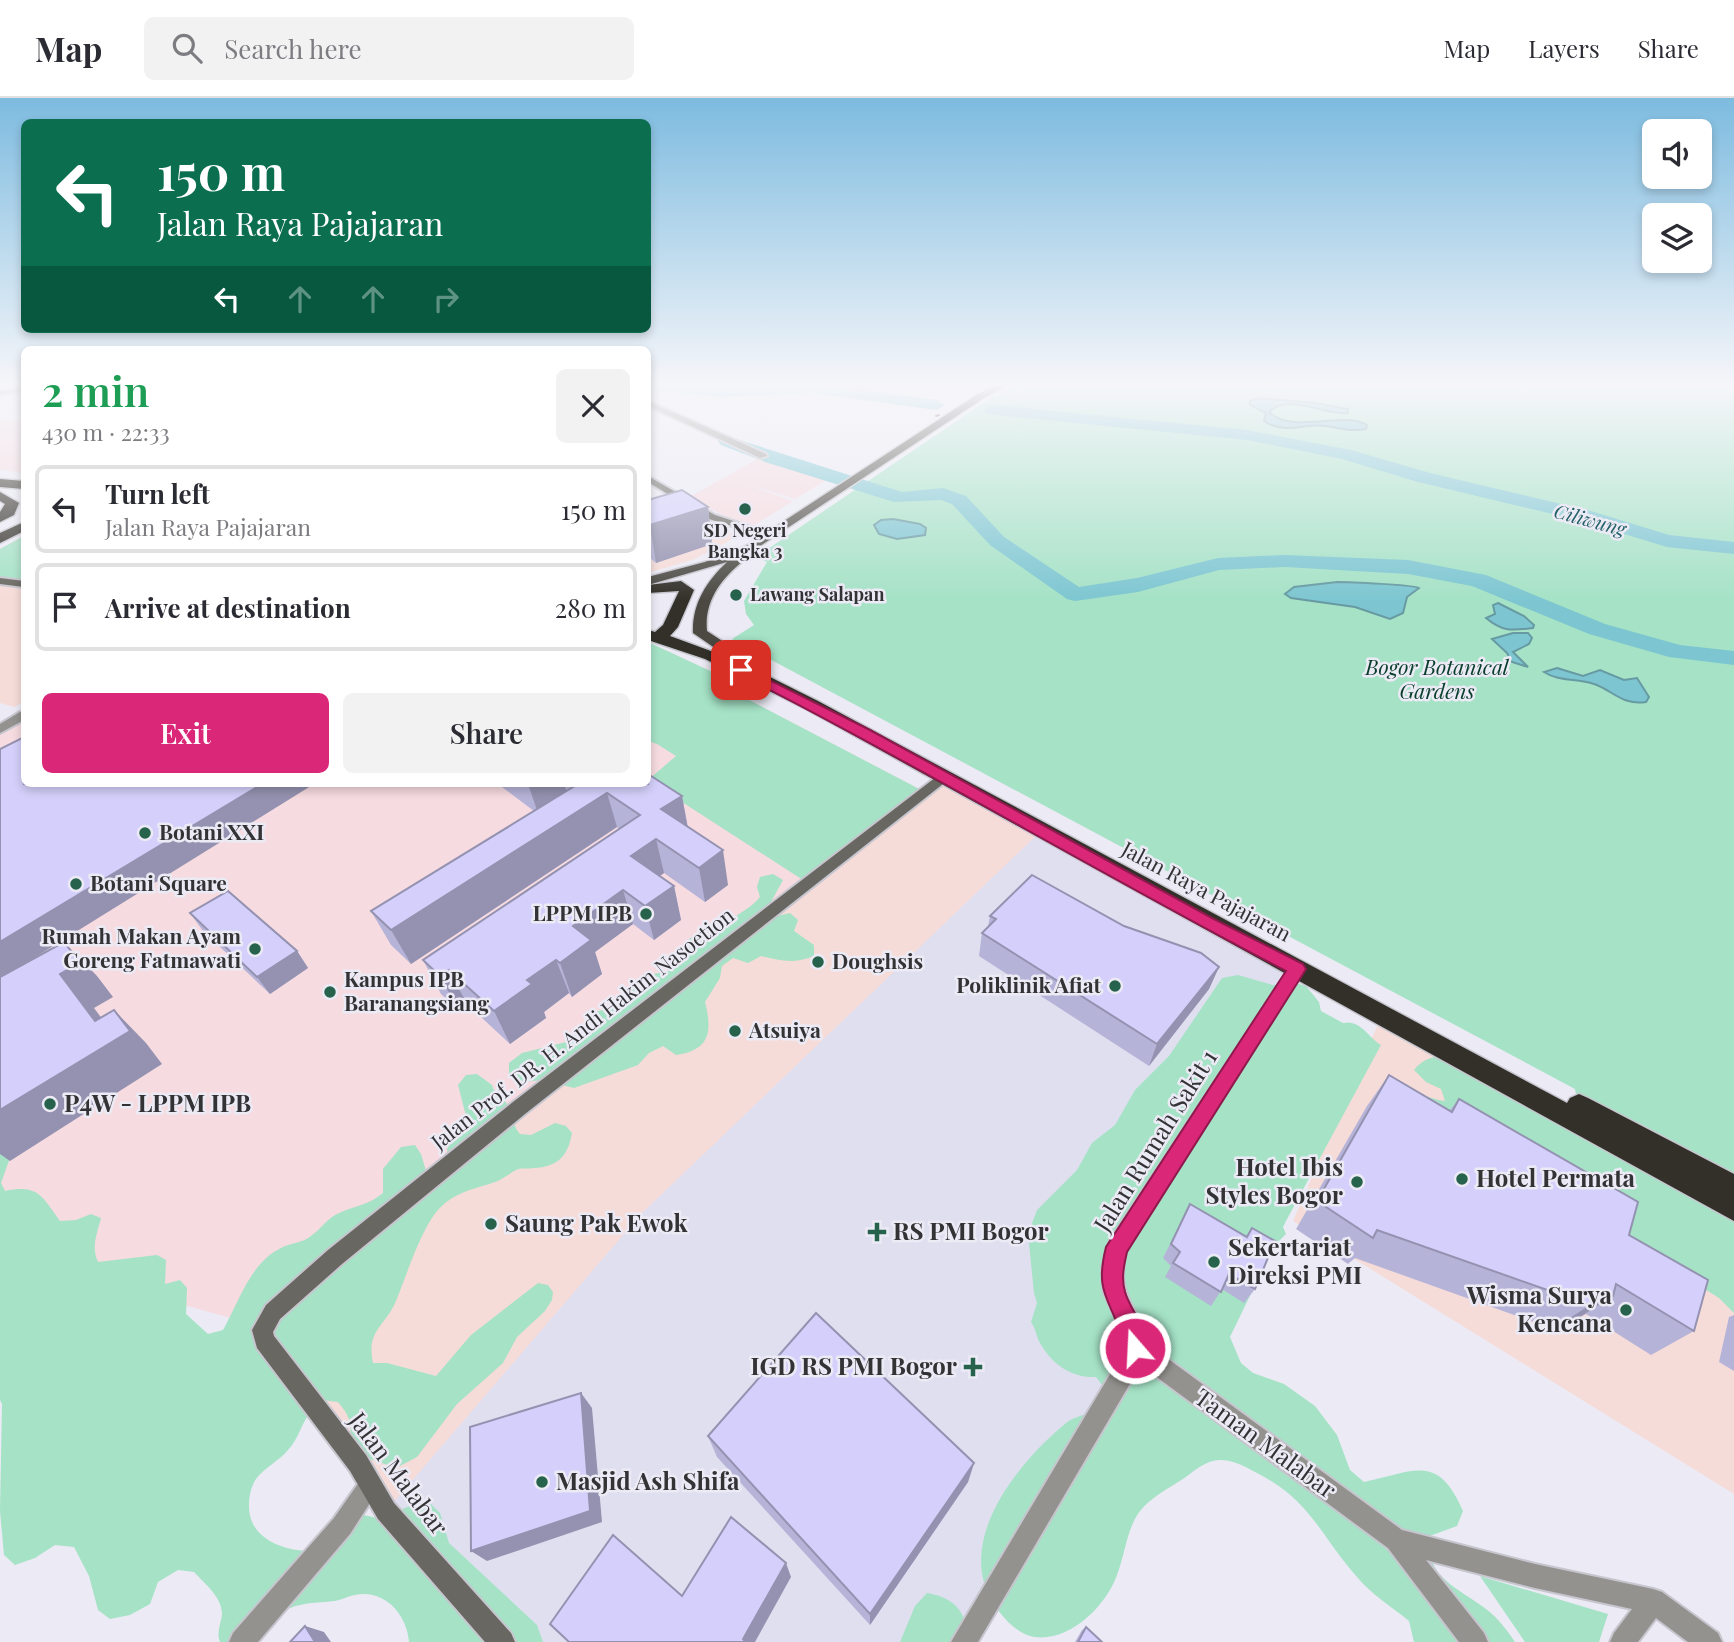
<!DOCTYPE html>
<meta charset="utf-8">
<style>
:root{--surface:#fff;--page:#f2f2f3;--text:#2b2b33;--muted:#7c7c81;--line:#e1e1e2;--accent:#db2777}
body{margin:0;font-family:"Playfair Display",serif;background:var(--page);color:var(--text);height:100vh;display:flex;flex-direction:column;font-size:26px;white-space:nowrap}
*{box-sizing:border-box;margin:0}
p{font-size:23px;color:var(--muted)}
.icon{flex:none;width:38px;height:38px;fill:none;stroke:currentColor;stroke-width:2;stroke-linecap:round;stroke-linejoin:round}
.map{position:relative;flex:1;overflow:hidden}
.sheet{position:absolute;left:21px;top:248px;width:630px;height:441px;display:flex;flex-direction:column;background:var(--surface);border-radius:10px;box-shadow:0 4px 10px #0003}
.sheet>*{flex:none}
.hud{position:absolute;left:21px;top:21px;width:630px;height:214px;border-radius:10px;box-shadow:0 4px 10px #0003;background:#0b6e4f;color:#fff;overflow:hidden}
.controls{position:absolute;left:1642px;top:21px;display:grid;gap:14px}
.controls a{display:grid;place-items:center;width:70px;height:70px;border-radius:10px;background:var(--surface);box-shadow:0 4px 10px #0003;font-size:35px}
.pin{position:absolute;display:grid;place-items:center;width:60px;height:60px;color:#fff;margin:-30px;border-radius:14px;box-shadow:0 4px 10px #0006}
.me{position:absolute;width:77px;margin:-38px;rotate:341deg;stroke-linejoin:round;filter:drop-shadow(0 0 5px #0008)}
.turn{display:flex;align-items:center;gap:24px;height:147px;padding:0 21px;font-size:32px}
.turn .icon{width:91px;height:91px;stroke-width:2.5}
.turn b{display:block;font-size:49px;line-height:60px}
.lanes{display:flex;align-items:center;height:66px;padding:0 21px;background:#0003;justify-content:center;gap:35px;direction:ltr}
.lanes .off{opacity:.35}
.round{display:grid;place-items:center;flex:none;width:74px;height:74px;border-radius:10px;background:var(--page)}
.overview{display:flex;align-items:center;justify-content:space-between;height:119px;padding:0 21px}
h1{font-size:42px;font-weight:600;line-height:52px;color:#1e9e55}
.button{display:flex;gap:14px;margin-top:auto;padding:14px 21px}
.button a{flex:1;height:80px;border-radius:10px;background:var(--accent);color:#fff;font-size:28px;font-weight:600;line-height:80px;text-align:center}
.button a+a{background:var(--page);color:var(--text)}
ul{padding:0;list-style:none}
li{display:flex;align-items:center;gap:21px;height:88px;margin:0 14px 10px;padding:0 7px;border:4px solid var(--line);border-radius:10px}
li div{flex:1}
li b{display:block;font-size:26px}
li em{font-style:normal}
header{display:flex;align-items:center;gap:42px;box-sizing:border-box;height:98px;padding:0 35px;background:var(--surface);border-bottom:2px solid var(--line)}
header strong{font-size:33px}
nav{display:flex;gap:38px;margin-inline-start:auto;font-size:24px}
.search{width:490px;height:63px;background:var(--page);display:flex;align-items:center;gap:18px;box-sizing:border-box;padding:0 24px;border-radius:10px;color:var(--muted);font-size:26px}
.map>svg:first-child{display:block}
</style>
<header>
<strong>Map</strong>
<div class="search"><svg class="icon" aria-label="search" viewBox="0 0 24 24"><circle cx="10" cy="10" r="6"/><path d="M15 15l6 6"/></svg>Search here</div>
<nav><a>Map</a><a>Layers</a><a>Share</a></nav>
</header>
<div class="map">
<svg width="1734" height="1544" viewBox="0 0 1734 1544">
<rect width="100%" height="100%" fill="#ecebf5"/>
<g fill="#f6dcd9">
<path d="M682,413L738,438L695,461L648,475V422Z"/>
<path d="M24,438V604L14,609L0,605V451Z"/>
<path d="M944,679L1042,732L386,1413L273,1214Z"/>
<path d="M1382,917L1734,1109V1396L1293,1123Z"/>
</g>
<path fill="#e0dff0" d="M1042,732L1297,871L1133,1236L964,1544H502L386,1413L642,1115Z"/>
<g fill="#f6dbe0">
<path d="M0,322L24,323V375L0,372Z"/>
<path d="M759,360L832,379L795,401L745,386L793,403L755,427L729,420L688,400Z"/>
<path d="M648,544L734,584L726,590L925,694L513,1005L238,1222L0,1156V631L24,617V686H648Z"/>
</g>
<g fill="#a5e2c6">
<path d="M1018,287H1734V1075L1637,1024L1636,1031L1734,1102V1215L1719,1200L1452,1034L1403,994C1419,993 1429,1001 1445,1003L1441,991L1426,984L1414,972C1447,930 1515,997 1551,1006C1559,1008 1570,1007 1578,1008L1575,991L732,541L754,527L746,516L744,503L767,464L756,459L992,299Z"/>
<path d="M24,438V486L0,483V451Z"/>
<path d="M648,544L734,584L726,590L925,694L806,784L648,682L676,658L657,646L648,643Z"/>
<path d="M773,776L783,782L766,813L777,818L790,815L798,822L794,833L814,847V858C794,866 781,863 761,858L748,865L733,860L722,868L720,880L705,904C713,935 709,952 676,957L663,948L649,955L638,967L574,990L542,982L524,984L509,979V965L522,955L570,943L593,915L623,905C630,872 653,880 678,869C681,837 693,837 722,831C732,817 749,813 760,799L757,789L760,779Z"/>
<path d="M1238,877L1273,887L1292,884L1306,888L1319,904L1321,913L1343,925C1360,921 1368,939 1381,947L1286,1123L1283,1129L1286,1136L1274,1148L1230,1239L1241,1265L1253,1275L1284,1286L1315,1308L1337,1337L1350,1372L1364,1384C1415,1373 1438,1355 1463,1413L1457,1428L1427,1439C1428,1481 1457,1489 1486,1511C1498,1520 1507,1532 1515,1544H1414L1409,1523C1392,1509 1372,1497 1357,1479C1319,1436 1311,1402 1255,1374C1244,1368 1233,1362 1220,1362C1206,1362 1194,1373 1183,1381C1166,1392 1145,1402 1135,1421C1126,1438 1124,1459 1117,1477C1106,1508 1070,1544 1034,1539C1015,1535 1000,1517 991,1501C956,1439 1021,1362 1066,1325C1072,1320 1079,1319 1085,1316C1093,1311 1100,1299 1105,1291L1096,1279C1071,1280 1052,1266 1040,1245C1036,1238 1036,1231 1031,1224L1037,1205L1034,1195L1028,1136L1037,1112L1077,1072L1092,1045L1115,1027L1135,992L1169,958L1222,880Z"/>
<path d="M477,976L492,987C495,998 504,999 509,1009C514,1019 512,1027 520,1036L531,1037L555,1025L566,1028L572,1035C568,1058 558,1069 534,1070C529,1071 523,1070 518,1071C510,1075 503,1081 495,1084C475,1091 458,1093 442,1108C423,1124 406,1179 396,1203C385,1229 366,1232 373,1265H387L436,1278L471,1237L538,1185L548,1187L553,1194L552,1202L545,1213L517,1239L503,1265L457,1306L417,1359L396,1370L359,1357L349,1345C353,1327 350,1318 338,1304L322,1302C317,1307 311,1313 307,1319C300,1330 298,1341 288,1352C279,1363 265,1369 256,1381C251,1388 249,1399 249,1407C248,1438 278,1451 305,1453L355,1415L386,1422C400,1412 411,1404 430,1405L440,1415L449,1445L537,1527L543,1544H409C407,1516 384,1491 355,1497C348,1498 342,1502 334,1503C316,1505 299,1504 282,1514C271,1521 261,1534 251,1544H220C216,1534 221,1526 222,1516C222,1499 205,1486 194,1474L178,1472L158,1484L150,1506L130,1517L110,1521L98,1512L89,1478L74,1449L55,1447L35,1460L15,1467L4,1457L0,1413L2,1306L0,1302V1015L21,1029L1,1085L5,1093C38,1086 42,1098 60,1123L76,1122L91,1116L101,1120C97,1136 91,1149 98,1164L157,1157L166,1162L165,1186L180,1182L187,1190L186,1216L208,1236L223,1232C239,1204 250,1165 281,1150C290,1145 303,1145 311,1138C320,1132 325,1123 335,1117C352,1108 368,1108 383,1095V1071L401,1049L415,1047L421,1056L427,1076L449,1062L447,1051L466,1018L458,987L466,977Z"/>
<path d="M1480,1478L1608,1516L1599,1544H1525Z"/>
<path d="M927,1495C955,1500 968,1514 967,1544H900L915,1508Z"/>
</g>
<g fill="#7dc6d1" stroke="#679aa2" stroke-width="2">
<path d="M1258,300L1315,305L1348,311V315C1323,318 1290,294 1269,314C1292,337 1344,312 1367,327L1366,331C1351,334 1340,330 1326,328C1305,325 1284,337 1264,323L1266,315L1250,307V303Z"/>
<path d="M893,421L920,426L926,430L925,437L897,441L879,436L874,427L881,422Z"/>
<path d="M1337,484C1349,484 1415,487 1419,490L1407,499L1403,515L1390,521L1355,509L1291,500L1285,496L1294,489Z"/>
<path d="M1498,505L1524,518L1534,527L1533,530C1513,532 1504,535 1486,520L1495,516L1493,507Z"/>
<path d="M1513,535H1528L1532,540L1529,546L1513,554L1528,569L1512,564L1507,555L1492,541Z"/>
<path d="M1557,570L1583,578L1600,572L1624,582L1637,580L1649,599L1646,604C1623,608 1612,592 1594,586C1577,580 1559,584 1544,574Z"/>
</g>
<g fill="none" stroke-linecap="round" stroke-linejoin="round">
<g fill="#7dc6d1" fill-rule="evenodd">
<path d="M648,287H826L937,302L945,307L937,312L811,295L721,299L648,292Z"/>
<path d="M992,307L1247,332L1351,352L1430,375L1591,413L1669,437L1734,444V456L1667,449L1578,422L1418,384L1342,361L1247,342L986,316L984,312Z"/>
<path d="M727,338L902,394L943,390L966,398L1004,439L1079,489L1137,480L1218,460L1285,457L1408,462L1486,477L1605,526L1680,547L1734,553V567L1669,559L1589,536L1472,488L1408,476L1285,469L1219,472L1138,494L1075,503L1067,501L990,447L952,406L941,402L894,404L765,364L721,347L718,343Z"/>
</g>
<defs>
<g id="street">
<path d="M862,287H874L856,293L852,291Z"/>
<path d="M648,303L766,356L767,358L760,360L648,308Z"/>
<path d="M20,614H24V622L0,635V626Z"/>
<path d="M1297,865L1302,867L1305,871L1302,875L1126,1153C1115,1201 1139,1205 1145,1244L1402,1432L1535,1466L1653,1491L1662,1494L1718,1535L1722,1544H1688L1656,1520L1638,1544H1610L1614,1535L1632,1511L1535,1490L1426,1462L1484,1535L1488,1544H1459L1388,1450L1139,1266L1131,1284L978,1544H951L1115,1268L1124,1249L1123,1237L1104,1195L1102,1171L1110,1142L1292,867Z"/>
<path d="M370,1377L378,1380L381,1388L350,1436L258,1544H229L233,1535L334,1420L362,1380Z"/>
</g>
<g id="secondary">
<path d="M24,289V293L0,297V293Z"/>
<path d="M648,378L715,417L776,437L771,440L709,421L648,384Z"/>
<path d="M0,480L24,483V489L0,486Z"/>
<path d="M944,675L950,679L948,682L525,1016L342,1166L280,1221L273,1234L274,1238L366,1357L394,1405L511,1535L515,1544H485L378,1421L350,1373L257,1250L252,1232L266,1207L328,1152L513,1004L940,676Z"/>
</g>
<path id="primary" d="M997,287H1008L984,300L754,452L743,457V463C721,481 704,503 707,533L748,560V566H738L693,535C692,506 706,484 727,464L648,487V479L705,464L746,448L978,296Z"/>
<g id="highway">
<path d="M0,381L24,383V391L0,389Z"/>
<path d="M0,394L19,405L14,417L0,424V414L5,406L0,403Z"/>
<path d="M24,424V433L0,445V435Z"/>
<path d="M681,483L694,492L678,529L670,538L738,563L818,603L1567,1005L1570,1000L1579,996L1588,1000L1734,1076V1123L806,611L705,561L648,542V532L655,534L663,527L679,493L648,495V487Z"/>
</g>
</defs>
<use href="#street" stroke="#c7c6cf" stroke-width="4"/>
<use href="#secondary" stroke="#c7c6cf" stroke-width="4"/>
<use href="#primary" stroke="#c7c6cf" stroke-width="3"/>
<use href="#highway" stroke="#c7c6cf" stroke-width="3"/>
<use href="#street" fill="#93928e" fill-rule="evenodd"/>
<use href="#secondary" fill="#686761" fill-rule="evenodd"/>
<use href="#primary" fill="#4b4942" fill-rule="evenodd"/>
<use href="#highway" fill="#323029" fill-rule="evenodd"/>
<path stroke="#555559" stroke-width="2" d="M936,318L939,317"/>
</g>
<g fill="#b6b3d8">
<path d="M648,402L708,409L712,446L656,465L649,459L648,460Z"/>
<path d="M498,686H648L682,698L688,729L728,787L705,804L664,775L660,778L674,788L681,822L654,842L633,826L595,854L602,876L572,899L569,895L544,914L546,920L510,946L467,906L458,912L441,896L423,862L619,731L617,729L411,866L391,847L371,813L534,713Z"/>
<path d="M190,815L297,853L308,870L270,896L203,833Z"/>
<path d="M990,818L1124,828L1219,869L1209,891L1149,968L979,858L982,835L988,829Z"/>
<path d="M1389,977L1450,1012L1459,1001L1629,1137L1694,1233L1651,1257L1586,1216L1575,1222L1553,1231L1355,1160L1348,1166L1296,1131L1367,1008Z"/>
<path d="M1190,1106L1246,1138L1252,1130L1255,1191L1244,1205L1222,1191L1211,1208L1165,1179L1171,1168L1163,1160Z"/>
<path d="M1734,1217V1273L1719,1264L1729,1219Z"/>
<path d="M708,1338L974,1365L968,1384L870,1527L717,1359Z"/>
<path d="M1086,1529L1102,1544H1075L1082,1532Z"/>
</g>
<g fill="#9492b0">
<path d="M708,409L712,446L656,465L650,427Z"/>
<path d="M262,686H314L0,881V844Z"/>
<path d="M528,686H564L568,697L538,715Z"/>
<path d="M607,695L617,729L411,866L391,832Z"/>
<path d="M682,698L688,732L661,711Z"/>
<path d="M656,741L664,775L640,792L631,758Z"/>
<path d="M723,752L728,787L705,804L699,770Z"/>
<path d="M674,788L681,822L654,842L645,808Z"/>
<path d="M623,792L633,826L595,854L602,876L572,899L560,865L573,828Z"/>
<path d="M64,844L97,878L113,899L94,910L117,941L114,912L146,945L162,966L10,1063L0,1056V1012L95,923L60,876Z"/>
<path d="M297,853L308,870L270,896L257,879Z"/>
<path d="M556,862L569,895L544,914L546,920L510,946L494,913L527,882Z"/>
<path d="M1219,869L1209,891L1149,968L1157,946Z"/>
<path d="M449,872L467,906L458,912L440,878Z"/>
<path d="M1613,1198L1575,1222L1553,1231L1590,1207Z"/>
<path d="M581,1295L592,1310L602,1424L487,1463L471,1453Z"/>
<path d="M974,1365L968,1384L870,1527V1516Z"/>
<path d="M786,1465L791,1479L755,1544H745L743,1541Z"/>
<path d="M305,1528L324,1534L331,1544H315Z"/>
</g>
<g fill="#d4d0fb" stroke="#9492b0" stroke-width="2">
<path d="M682,392L708,409L650,427L648,426V402Z"/>
<path d="M24,639V686H262L0,844V651Z"/>
<path d="M648,676L682,698L661,711L723,752L699,770L656,741L631,758L674,788L645,808L623,792L573,828L591,842L560,865L556,862L527,882L532,886L494,913L449,872L440,878L423,862L640,717L607,695L391,832L371,813L578,686H648Z"/>
<path d="M1032,777L1124,828L1201,855L1219,869L1157,946L982,835L996,821L990,818Z"/>
<path d="M228,793L297,853L257,879L190,815Z"/>
<path d="M64,844L80,865L60,876L95,923L114,912L130,933L0,1012V879Z"/>
<path d="M1389,977L1452,1014L1459,1001L1638,1104L1629,1137L1708,1182L1694,1233L1616,1186L1613,1198L1590,1207L1377,1132L1373,1140L1317,1103Z"/>
<path d="M1190,1106L1247,1139L1252,1130L1275,1143L1255,1191L1229,1176L1221,1194L1173,1165L1180,1154L1171,1146Z"/>
<path d="M816,1215L974,1365L870,1516L708,1338Z"/>
<path d="M581,1295L590,1413L471,1453L470,1329Z"/>
<path d="M731,1419L786,1465L743,1541L746,1544H569L550,1526L613,1437L682,1498Z"/>
<path d="M305,1528L315,1544H290Z"/>
<path d="M1086,1529L1102,1544H1078Z"/>
</g>
<linearGradient id="sky" x2="0" y2="1"><stop stop-color="#7dbbdf"/><stop offset="0.57" stop-color="#f6f6fa"/><stop offset="1" stop-color="#f6f6fa" stop-opacity="0"/></linearGradient>
<rect width="1734" height="503" fill="url(#sky)"/>
<path fill="#db2777" stroke="#8e194d" stroke-width="2" d="M741,568L870,632L1212,820L1303,866L1306,871L1303,876L1127,1154C1124,1167 1121,1180 1125,1194C1131,1215 1153,1235 1144,1258L1135,1262L1127,1258C1124,1251 1123,1243 1121,1236C1108,1198 1095,1193 1106,1149L1286,873C1101,777 922,669 737,575L735,572Z"/>
<g fill="#27624c" stroke="#ecebf5" stroke-width="2.5">
<circle cx="745" cy="411" r="7"/>
<circle cx="736" cy="497" r="7"/>
<circle cx="145" cy="735" r="7"/>
<circle cx="76" cy="786" r="7"/>
<circle cx="646" cy="816" r="7"/>
<circle cx="255" cy="851" r="7"/>
<circle cx="818" cy="864" r="7"/>
<circle cx="1115" cy="888" r="7"/>
<circle cx="330" cy="894" r="7"/>
<circle cx="735" cy="933" r="7"/>
<circle cx="50" cy="1006" r="7"/>
<circle cx="1462" cy="1081" r="7"/>
<circle cx="1357" cy="1084" r="7"/>
<circle cx="491" cy="1126" r="7"/>
<path d="M873.5 1123.5h7v7h7v7h-7v7h-7v-7h-7v-7h7z"/>
<circle cx="1214" cy="1164" r="7"/>
<circle cx="1626" cy="1212" r="7"/>
<path d="M969.5 1258.5h7v7h7v7h-7v7h-7v-7h-7v-7h7z"/>
<circle cx="542" cy="1384" r="7"/>
</g>
<g text-anchor="middle" stroke-width="5" stroke-linejoin="round" paint-order="stroke">
<g font-size="18" font-weight="bold" fill="#333336" stroke="#ecebf5">
<text x="745" y="439">SD Negeri<tspan x="745" dy="21">Bangka 3</tspan></text>
<text x="750" y="503" text-anchor="start">Lawang Salapan</text>
</g>
<g font-size="19" font-style="italic" fill="#246169" stroke="#ecebf5">
<text transform="translate(1590 422) rotate(15)" y="7">Ciliwung</text>
</g>
<g font-size="21" font-style="italic" fill="#083d2b" stroke="#ecebf5">
<text x="1437" y="577">Bogor Botanical<tspan x="1437" dy="24">Gardens</tspan></text>
</g>
<g font-size="21" font-weight="bold" fill="#333336" stroke="#ecebf5" text-anchor="start">
<text x="159" y="742">Botani XXI</text>
<text x="90" y="793">Botani Square</text>
<text x="632" y="823" text-anchor="end">LPPM IPB</text>
<text x="241" y="846" text-anchor="end">Rumah Makan Ayam<tspan x="241" dy="24">Goreng Fatmawati</tspan></text>
<text x="832" y="871">Doughsis</text>
<text x="344" y="889">Kampus IPB<tspan x="344" dy="24">Baranangsiang</tspan></text>
<text x="1101" y="895" text-anchor="end">Poliklinik Afiat</text>
<text x="749" y="940">Atsuiya</text>
</g>
<g font-size="21" fill="#333336" stroke="#ecebf5">
<text transform="translate(1206 794) rotate(28)" y="7">Jalan Raya Pajajaran</text>
<text transform="translate(583 931) rotate(-38)" y="7">Jalan Prof. DR. H. Andi Hakim Nasoetion</text>
</g>
<g font-size="24" font-weight="bold" fill="#333336" stroke="#ecebf5" text-anchor="start">
<text x="64" y="1014">P4W - LPPM IPB</text>
<text x="1343" y="1078" text-anchor="end">Hotel Ibis<tspan x="1343" dy="28">Styles Bogor</tspan></text>
<text x="1476" y="1089">Hotel Permata</text>
<text x="505" y="1134">Saung Pak Ewok</text>
<text x="893" y="1142">RS PMI Bogor</text>
<text x="1228" y="1158">Sekertariat<tspan x="1228" dy="28">Direksi PMI</tspan></text>
<text x="1612" y="1206" text-anchor="end">Wisma Surya<tspan x="1612" dy="28">Kencana</tspan></text>
<text x="957" y="1277" text-anchor="end">IGD RS PMI Bogor</text>
<text x="556" y="1392">Masjid Ash Shifa</text>
</g>
<g font-size="24" fill="#333336" stroke="#ecebf5">
<text transform="translate(1156 1043) rotate(-58)" y="8">Jalan Rumah Sakit 1</text>
<text transform="translate(1265 1346) rotate(36)" y="8">Taman Malabar</text>
<text transform="translate(398 1376) rotate(53)" y="8">Jalan Malabar</text>
</g>
</g>
</svg>
<div class="controls">
<a><svg class="icon" aria-label="sound" viewBox="0 0 24 24"><path d="M4 9h4l5-4v14l-5-4H4zM17 9q2 3 0 6"/></svg></a>
<a><svg class="icon" aria-label="layers" viewBox="0 0 24 24"><path d="M12 4l9 5-9 5-9-5zM3 14l9 5 9-5"/></svg></a>
</div>
<div class="pin" style="left:741px;top:572px;background:#d93025"><svg class="icon" aria-label="arrive" viewBox="0 0 24 24"><path d="M6 21V4h12l-3 4 3 4H6"/></svg></div>
<svg class="me" style="left:1135px;top:1250px" viewBox="-20 -20 40 40"><circle r="17" fill="#db2777" stroke="#fff" stroke-width="3"/><path d="M0-11L8 9 0 5-8 9z" fill="#fff"/></svg>
<div class="hud">
<div class="turn"><svg class="icon" aria-label="left" viewBox="0 0 24 24"><path d="M17 20v-9H6M10 6l-5 5 5 5"/></svg><div><b>150 m</b>Jalan Raya Pajajaran</div></div>
<div class="lanes"><svg class="icon" aria-label="left" viewBox="0 0 24 24"><path d="M17 20v-9H6M10 6l-5 5 5 5"/></svg><svg class="icon off" aria-label="ahead" viewBox="0 0 24 24"><path d="M12 20V5M6 11l6-6 6 6"/></svg><svg class="icon off" aria-label="ahead" viewBox="0 0 24 24"><path d="M12 20V5M6 11l6-6 6 6"/></svg><svg class="icon off" aria-label="right" viewBox="0 0 24 24"><path d="M7 20v-9h11M14 6l5 5-5 5"/></svg></div>
</div>
<section class="sheet">
<div class="overview"><div><h1>2 min</h1><p>430 m · 22:33</p></div><a class="round"><svg class="icon" aria-label="close" viewBox="0 0 24 24"><path d="M6 6l12 12M18 6L6 18"/></svg></a></div>
<ul>
<li><svg class="icon" aria-label="left" viewBox="0 0 24 24"><path d="M17 20v-9H6M10 6l-5 5 5 5"/></svg><div><b>Turn left</b><p>Jalan Raya Pajajaran</p></div><em>150 m</em></li>
<li><svg class="icon" aria-label="arrive" viewBox="0 0 24 24"><path d="M6 21V4h12l-3 4 3 4H6"/></svg><div><b>Arrive at destination</b></div><em>280 m</em></li>
</ul>
<div class="button"><a>Exit</a><a>Share</a></div>
</section>
</div>
